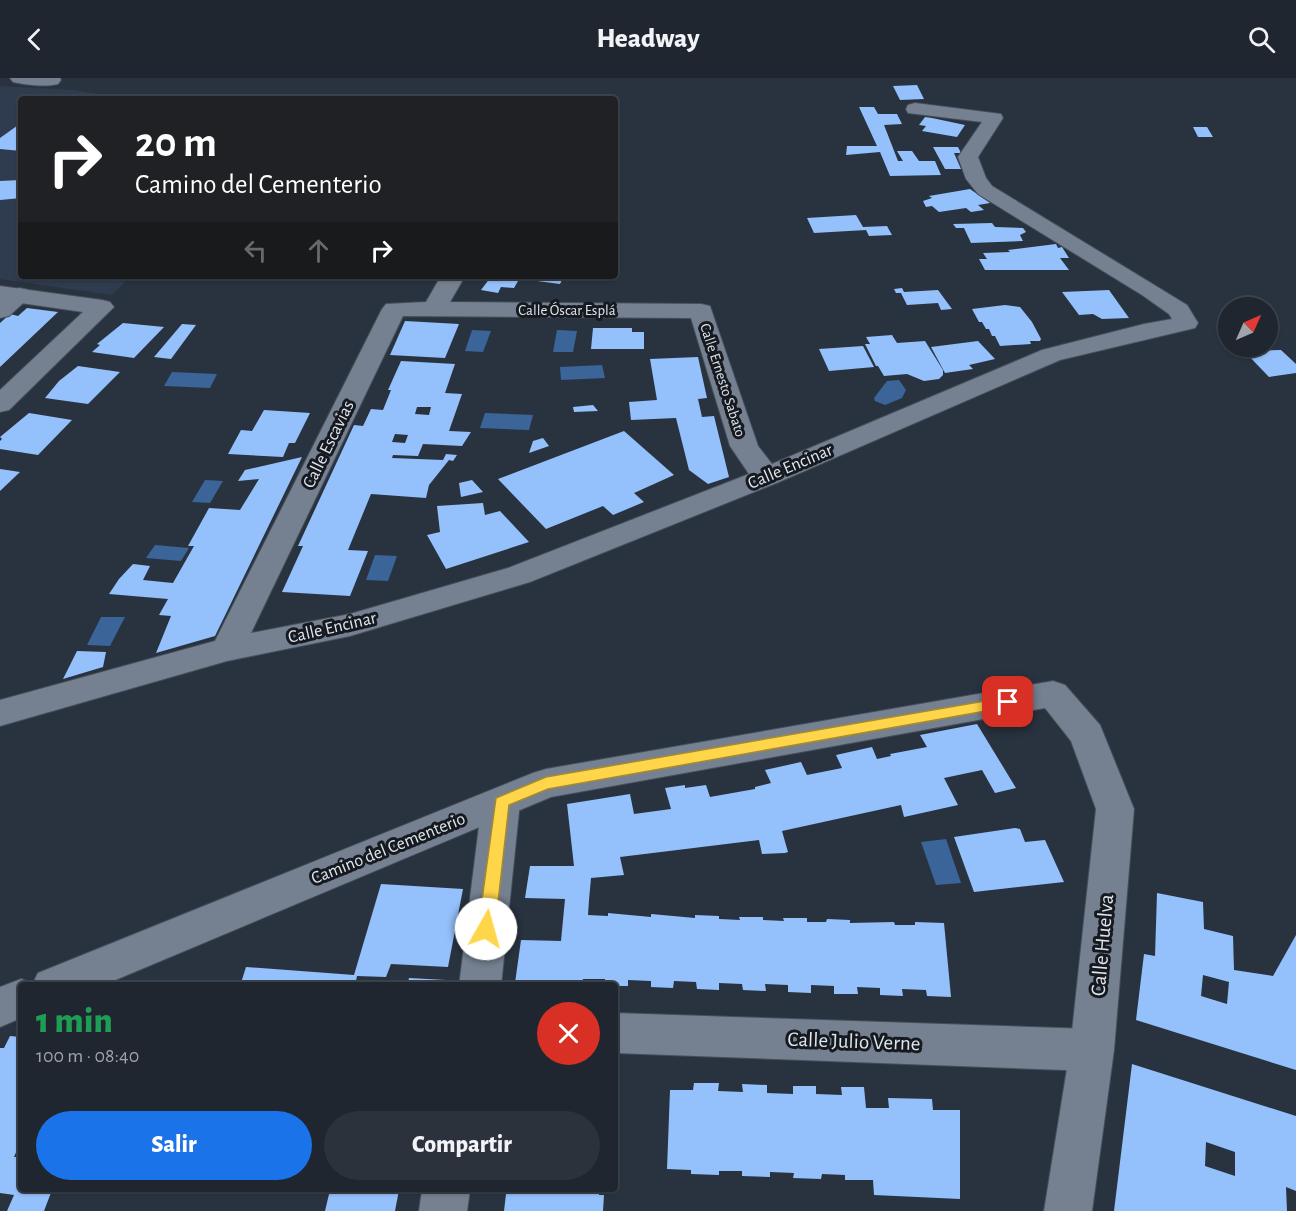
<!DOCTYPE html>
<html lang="es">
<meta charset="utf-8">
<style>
:root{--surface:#1f2630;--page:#2c323c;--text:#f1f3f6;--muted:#a1a5ab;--line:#3c434c;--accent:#1a73e8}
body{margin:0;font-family:"Alegreya Sans",sans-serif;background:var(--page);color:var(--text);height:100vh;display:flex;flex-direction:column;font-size:22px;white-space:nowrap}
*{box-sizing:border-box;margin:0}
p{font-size:20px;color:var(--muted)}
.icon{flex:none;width:33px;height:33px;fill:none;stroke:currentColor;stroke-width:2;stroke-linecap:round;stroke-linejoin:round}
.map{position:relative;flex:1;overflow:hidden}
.side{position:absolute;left:18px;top:904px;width:600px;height:210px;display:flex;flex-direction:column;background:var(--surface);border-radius:6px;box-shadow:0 2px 4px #0004,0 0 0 2px var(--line)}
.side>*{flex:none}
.guide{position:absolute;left:18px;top:18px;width:600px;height:183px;border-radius:6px;box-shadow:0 2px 4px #0004,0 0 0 2px var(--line);background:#202124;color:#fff;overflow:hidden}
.needle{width:39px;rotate:45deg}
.buttons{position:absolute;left:1218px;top:219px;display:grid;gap:12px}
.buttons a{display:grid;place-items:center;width:60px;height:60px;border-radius:50%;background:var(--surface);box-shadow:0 2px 4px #0004,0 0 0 2px var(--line);font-size:30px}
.pin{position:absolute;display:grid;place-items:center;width:51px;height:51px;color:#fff;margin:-26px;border-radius:12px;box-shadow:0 3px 9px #0006}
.me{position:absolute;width:66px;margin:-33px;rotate:7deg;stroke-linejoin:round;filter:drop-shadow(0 0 4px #0008)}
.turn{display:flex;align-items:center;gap:21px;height:126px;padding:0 18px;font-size:27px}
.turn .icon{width:78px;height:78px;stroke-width:2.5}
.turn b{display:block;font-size:42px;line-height:51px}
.lanes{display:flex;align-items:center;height:57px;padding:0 18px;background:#0003;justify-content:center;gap:30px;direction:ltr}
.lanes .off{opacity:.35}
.round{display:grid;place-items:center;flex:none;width:63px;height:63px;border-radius:32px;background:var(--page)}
.head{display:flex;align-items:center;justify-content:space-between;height:102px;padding:0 18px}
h1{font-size:36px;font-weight:800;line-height:45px;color:#1e9e55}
.button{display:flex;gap:12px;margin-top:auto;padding:12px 18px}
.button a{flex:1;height:69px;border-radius:36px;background:var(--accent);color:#fff;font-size:24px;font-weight:800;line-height:69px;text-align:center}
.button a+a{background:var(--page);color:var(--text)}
header{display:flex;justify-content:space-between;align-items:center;height:78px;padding:0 18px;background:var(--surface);font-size:27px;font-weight:800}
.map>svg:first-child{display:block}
</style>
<header><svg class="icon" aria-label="back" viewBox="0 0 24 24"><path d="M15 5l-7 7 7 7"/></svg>Headway<svg class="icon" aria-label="search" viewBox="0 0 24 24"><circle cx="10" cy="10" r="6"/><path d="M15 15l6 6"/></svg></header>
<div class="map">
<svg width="1296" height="1133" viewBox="0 0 1296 1133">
<rect width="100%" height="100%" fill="#293340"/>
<path fill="#2f3c4f" d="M0,8L73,12L130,21H21V198H131L112,217L0,201Z"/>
<g fill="#3b6499">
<path d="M472,252L491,253L483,274L465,273Z"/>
<path d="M557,252L577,253L573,274H553Z"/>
<path d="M602,287L605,300L561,302L560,289Z"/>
<path d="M172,294L217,296L210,310L164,308Z"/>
<path d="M899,302L906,312L902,320L885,327L875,323L874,320L887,303Z"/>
<path d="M485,335L533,337L529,352L480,350Z"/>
<path d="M205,402L223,403L210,425L192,424Z"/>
<path d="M155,467L189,470L181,483L146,480Z"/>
<path d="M375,477L397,478L388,503L366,502Z"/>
<path d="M101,539H125L110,568L87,567Z"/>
<path d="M946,761L961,805L936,807L921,764Z"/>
</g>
<g fill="#94c1fc" fill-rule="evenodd">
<path d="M917,7L924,21L900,22L893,8Z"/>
<path d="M859,29H874L878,36H897L902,46L884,47L898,83H903L897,73H912L919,83H935L941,97L890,98L880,74L846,77L847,68H877Z"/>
<path d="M925,39L932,40L965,47L957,59L922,53L926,48L919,47Z"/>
<path d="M21,45V73L0,71V60Z"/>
<path d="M1193,49H1207L1213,59H1198Z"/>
<path d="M933,69H958L961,75H954L961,91H945Z"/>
<path d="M21,102V120L0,122V103Z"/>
<path d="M970,111L990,125L978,127L984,132L971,134L966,130L939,134L932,128L926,129L923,123L932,120L929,118Z"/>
<path d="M856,137L863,149L887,148L892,157L869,158L866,152L814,155L807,140Z"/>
<path d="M992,145L995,149L1023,150L1026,154L1020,157L1023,163L971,165L964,150H956L953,146Z"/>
<path d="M1056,166L1058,170L1062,169L1069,180H1060L1069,192H985L979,181H987L983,175L1010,174L1008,172Z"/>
<path d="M486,198H521L514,210L501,209L498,215L481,212L490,200Z"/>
<path d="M540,198H564L560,206L537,203Z"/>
<path d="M902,210L904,214L938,212L952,231L941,232L938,225L907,227L901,215H896L894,211Z"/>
<path d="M1109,212L1129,240L1102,241L1093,236L1079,237L1062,214Z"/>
<path d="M1005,227L1020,229L1032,244L1041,261L1040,263H1030L1031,266L1000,268L995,258H992L989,251H986L982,244H979L972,231Z"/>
<path d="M27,230L58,234L0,289V245L10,236L18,238Z"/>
<path d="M405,243L459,246L445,280L390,277Z"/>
<path d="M123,245L164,249L134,280L92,274L100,267L97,266Z"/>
<path d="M182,246L196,247L171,281L154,279Z"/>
<path d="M593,250H632V254H644V271H591Z"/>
<path d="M892,257L897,265L925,263L943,292V297L939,301L924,303L907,296L884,298L878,288H876L865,266H870L866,259Z"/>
<path d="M978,263L995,281L969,287L973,291L945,295L931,269Z"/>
<path d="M863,268L874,289L829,293L819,271Z"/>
<path d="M1281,272L1296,286V295L1269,299L1244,273Z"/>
<path d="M698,279L707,320L698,321L702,339L714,338L729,399L708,406L689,392L676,340L631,342L629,324L657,322L650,281Z"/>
<path d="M401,283L455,286L445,315L462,316L449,353L471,354L462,368L423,366L418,378L393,377L392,380L443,382L446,376L457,377L453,383L449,382L429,407L426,420L371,416L348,472L368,473L350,518L282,514L303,468H298L354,347L363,348L371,331L383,332L391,312H388ZM417,329H431L429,337L415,336ZM395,356L408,357L405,365L392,364Z"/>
<path d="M78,288L120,294L88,326L45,320L59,303Z"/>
<path d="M593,327L598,333L574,334L573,329Z"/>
<path d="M264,332L310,335L295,365H289L283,379L228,376L241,352L252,353Z"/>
<path d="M29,335L72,342L38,377L0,371V363L2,361L0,359Z"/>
<path d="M624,353L674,397L634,415L644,424L613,437L603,428L546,451L498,401Z"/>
<path d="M543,360L549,368L529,375L533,363Z"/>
<path d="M302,379L215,558L156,575L171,538L159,537L168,521L109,516L119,501L133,486L150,488L143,502L173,505L194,468H188L209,430L240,432L259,401L238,403L245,392Z"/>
<path d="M0,391L20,394L0,413Z"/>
<path d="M472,402L483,414L461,419L459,405Z"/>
<path d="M483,425L485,437L500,433L529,464L446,491L427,457L440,454L437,428Z"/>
<path d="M77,573L106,574L103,589L63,601Z"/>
<path d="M977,646L1016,710L995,715L982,692L944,700L958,727L904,739L901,727L782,753L788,774L785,775L762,776L759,762L620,779L624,797L591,800L589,822L588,837L608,838V835L651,839V836L695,840V837L719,838V841L740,842L739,839H763V842L784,843L783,840H807V844H826L827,841L850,842V845L894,844L895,847H915V844L944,845L951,919L927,918L926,912L902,911L903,918L880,917V910L857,909L858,916H834V908L811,907V915L788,914V907L765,906L766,913L743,912L742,906L719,905V912L697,911L696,904L674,903L673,910L651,909V903L628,902V908H605V901H583L582,907L515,905L521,862L561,863L565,821L525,820L530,788H574L567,726L630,716L634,736L671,731L665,710L685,707V710L706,707L710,719L755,711V709L771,705L765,692L801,684L807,697L842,690L836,677L872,669L877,681L891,678L890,676L927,669L920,657Z"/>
<path d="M1015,750L1020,751L1025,764L1045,762L1064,804L974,814L954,759Z"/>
<path d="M381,806L463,811L448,889L391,886L386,899L357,898L355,908H240L246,889L354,897Z"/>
<path d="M1157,815L1203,824L1204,851L1233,858L1234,892L1273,898L1296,857V992L1136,942L1144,876L1155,878ZM1203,897L1229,904L1227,926L1201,918Z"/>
<path d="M409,900L446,902L445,908H407Z"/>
<path d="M10,958L21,959V1063L14,1079H21V1112H52L44,1133H7L14,1117L0,1115V970H4Z"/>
<path d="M1132,986L1296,1038V1113L1286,1109L1287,1133H1114ZM1206,1064L1235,1074V1098L1205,1088Z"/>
<path d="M694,1005H719L718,1013L743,1014L742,1006L767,1007V1015L793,1016V1008H816V1016L842,1017L841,1009H864L866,1030H889L888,1020L932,1021L933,1032H960V1121L874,1117L873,1102H845V1097L822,1096L821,1101L793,1100L794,1095L770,1094V1099L742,1098V1093H719V1097L691,1096V1092L667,1091L670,1012H693Z"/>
<path d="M330,1112H399L395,1133H325Z"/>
<path d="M515,1112H599V1117H604L603,1133H504L506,1116H515Z"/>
</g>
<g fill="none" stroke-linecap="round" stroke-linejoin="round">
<defs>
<g id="minor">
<path d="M10,0H60L61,2L58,6C45,9 26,7 13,4Z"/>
<path d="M915,25L1001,36L1003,40L978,79L986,100L992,108L1187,227L1198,245L1195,250L1060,282L779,404L530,504L350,558L227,583L0,648V622L215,563L382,231L386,226L426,224L441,198H465L450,224L701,226L710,228L758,368L772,386L1042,272L1144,246L1172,241L1169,236L1142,217L978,116L966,101L958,79L982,44L908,35L906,31L908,27ZM403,238L691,240L730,368L749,396L508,490L350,536L251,555Z"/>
<path d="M20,210L28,212L32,217L9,238L0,240V221L12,212Z"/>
<path d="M501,709L514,714L520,724L501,908H459L482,724L488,714Z"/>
<path d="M615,935L1092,951L1108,957L1114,972L1108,987L1092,993L615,975Z"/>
<path d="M422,1112H470L467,1133H419Z"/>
</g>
<g id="tertiary">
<path d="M0,208L102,222L110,224L114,229L9,332L0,334V312L83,234L0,222Z"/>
<path d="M1053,603L1065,607L1100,647L1134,731L1114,972L1092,1133H1044L1070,972L1096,731L1071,663L1045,630L551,719L101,908H21V940L0,949V909L21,901L33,905L38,895L533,695L546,691Z"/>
</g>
</defs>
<use href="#minor" stroke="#464f5a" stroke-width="2"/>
<use href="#tertiary" stroke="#464f5a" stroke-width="2"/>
<use href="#minor" fill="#758191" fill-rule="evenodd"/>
<use href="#tertiary" fill="#758191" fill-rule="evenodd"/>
</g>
<path fill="#ffd54a" stroke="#a68a30" stroke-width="1.5" d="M1008,619L1014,620L1016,624L1014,628L548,711L509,727L495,851L492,857L486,859L481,857L478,851L496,720L546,699Z"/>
<g text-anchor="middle" stroke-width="6" stroke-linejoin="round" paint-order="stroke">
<g font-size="15" fill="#dee5ed" stroke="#161a20">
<text x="567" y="237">Calle Óscar Esplá</text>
<text transform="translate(723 302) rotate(72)" y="5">Calle Ernesto Sabato</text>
</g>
<g font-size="18" fill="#dee5ed" stroke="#161a20">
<text transform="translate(328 366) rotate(-64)" y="6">Calle Escavias</text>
<text transform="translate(790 388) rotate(-23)" y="6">Calle Encinar</text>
<text transform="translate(332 549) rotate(-13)" y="6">Calle Encinar</text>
<text transform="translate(388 770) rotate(-22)" y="6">Camino del Cementerio</text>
</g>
<g font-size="21" fill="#dee5ed" stroke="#161a20">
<text transform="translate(1102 867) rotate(-85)" y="7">Calle Huelva</text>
<text transform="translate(854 963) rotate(2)" y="7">Calle Julio Verne</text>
</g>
</g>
</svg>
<div class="buttons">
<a><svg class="needle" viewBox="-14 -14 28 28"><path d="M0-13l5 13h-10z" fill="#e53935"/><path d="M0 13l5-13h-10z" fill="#a1a5ab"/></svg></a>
</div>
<div class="pin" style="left:1008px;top:624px;background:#d93025"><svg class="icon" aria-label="arrive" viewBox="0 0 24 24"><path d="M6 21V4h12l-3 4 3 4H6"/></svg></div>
<svg class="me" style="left:486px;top:851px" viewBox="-20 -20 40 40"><circle r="19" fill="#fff"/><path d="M0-13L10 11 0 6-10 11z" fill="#ffd54a"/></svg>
<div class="guide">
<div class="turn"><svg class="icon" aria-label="right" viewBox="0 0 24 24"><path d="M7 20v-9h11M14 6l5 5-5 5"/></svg><div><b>20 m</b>Camino del Cementerio</div></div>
<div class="lanes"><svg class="icon off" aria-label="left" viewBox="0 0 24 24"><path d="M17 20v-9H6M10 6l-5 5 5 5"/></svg><svg class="icon off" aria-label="ahead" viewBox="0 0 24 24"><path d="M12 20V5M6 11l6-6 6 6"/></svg><svg class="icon" aria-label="right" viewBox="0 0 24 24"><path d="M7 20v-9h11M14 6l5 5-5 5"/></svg></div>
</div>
<section class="side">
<div class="head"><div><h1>1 min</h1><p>100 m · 08:40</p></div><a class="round" style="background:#d93025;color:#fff"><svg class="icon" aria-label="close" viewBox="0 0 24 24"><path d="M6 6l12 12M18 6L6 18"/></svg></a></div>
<div class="button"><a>Salir</a><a>Compartir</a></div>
</section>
</div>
